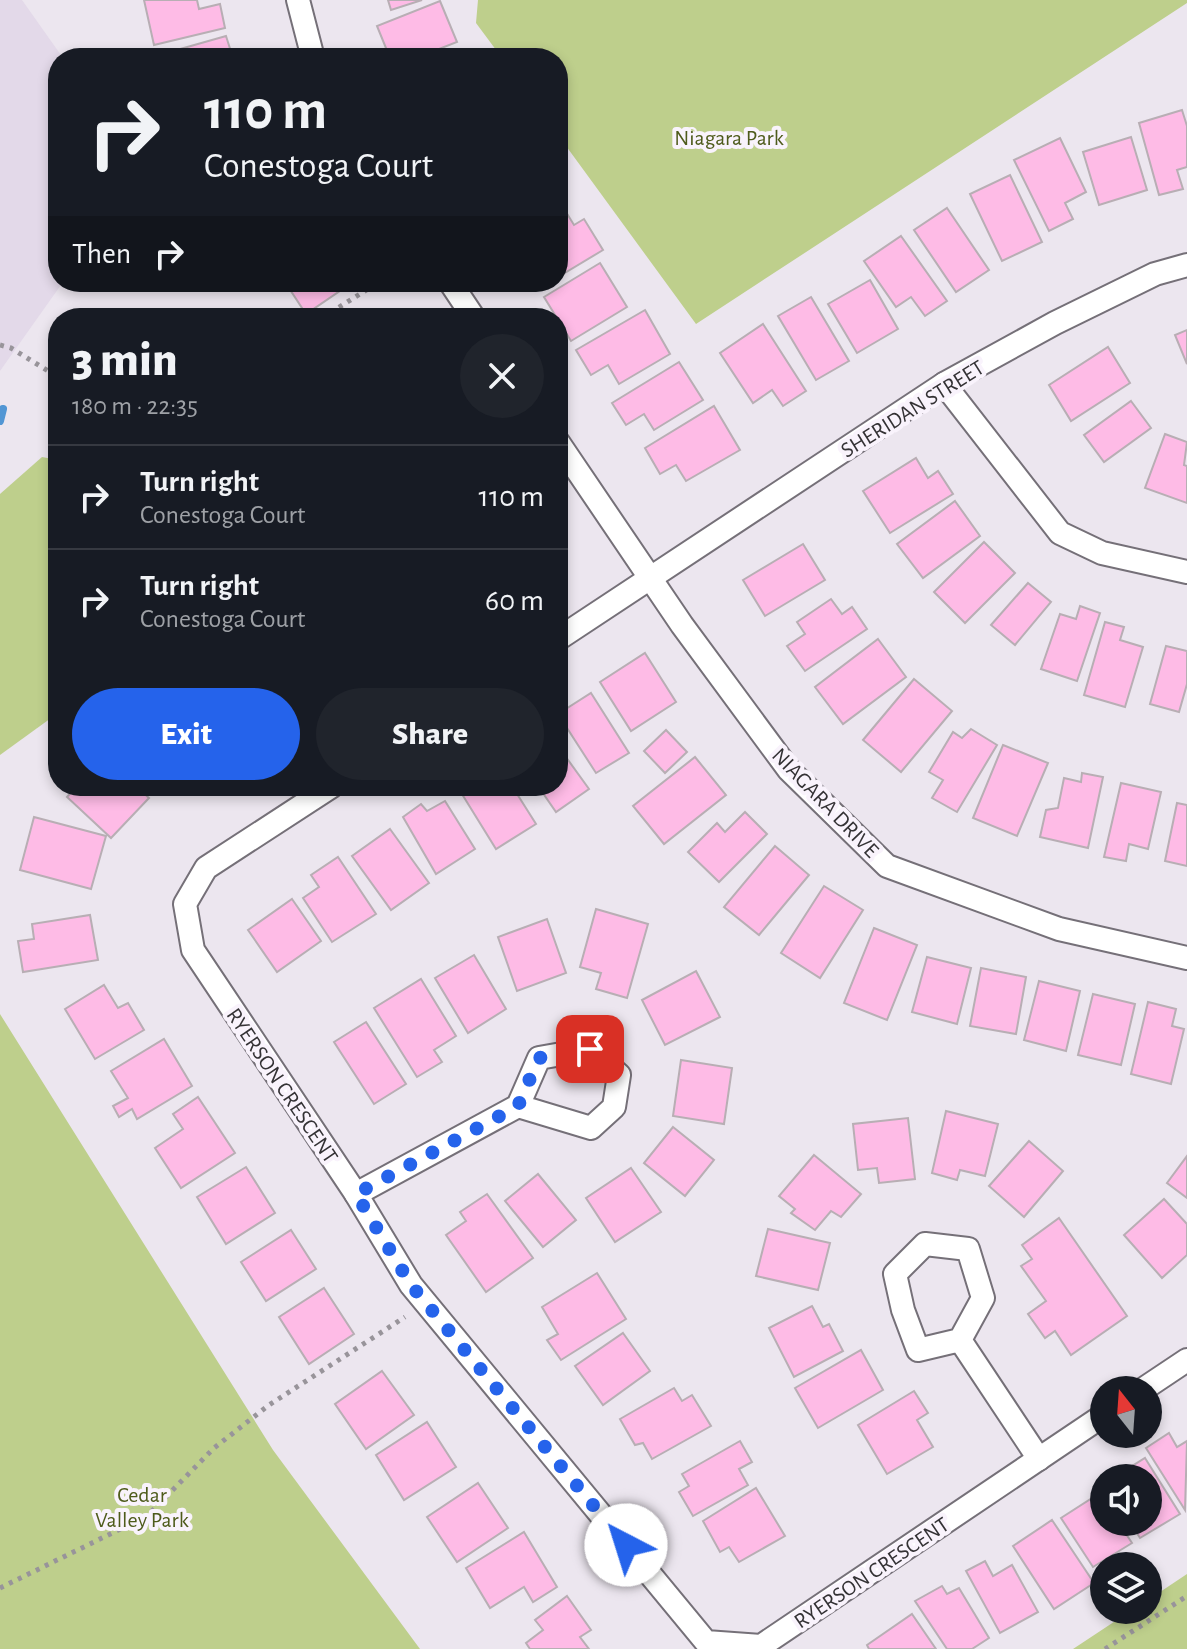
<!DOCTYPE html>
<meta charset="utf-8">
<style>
:root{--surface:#171b24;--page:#20242c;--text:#f1f3f6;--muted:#9ea1a6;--line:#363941;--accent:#2563eb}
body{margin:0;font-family:"Alegreya Sans",sans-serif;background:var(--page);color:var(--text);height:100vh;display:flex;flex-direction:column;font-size:30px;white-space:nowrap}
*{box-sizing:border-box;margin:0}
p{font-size:26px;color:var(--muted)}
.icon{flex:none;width:44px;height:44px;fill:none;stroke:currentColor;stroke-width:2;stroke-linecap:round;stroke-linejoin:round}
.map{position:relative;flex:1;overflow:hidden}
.side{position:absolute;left:48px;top:308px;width:520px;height:488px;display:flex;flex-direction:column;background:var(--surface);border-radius:32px;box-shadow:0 4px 12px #0003}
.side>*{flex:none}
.guide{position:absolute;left:48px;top:48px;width:520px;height:244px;border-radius:32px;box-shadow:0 4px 12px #0003;background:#171b24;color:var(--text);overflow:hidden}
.needle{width:52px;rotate:343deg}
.fabs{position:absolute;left:1090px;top:1376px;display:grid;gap:16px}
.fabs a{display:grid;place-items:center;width:72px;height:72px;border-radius:50%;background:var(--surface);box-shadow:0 4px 12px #0003;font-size:40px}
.pin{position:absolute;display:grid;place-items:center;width:68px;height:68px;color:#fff;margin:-34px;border-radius:16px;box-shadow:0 4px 12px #0006}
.me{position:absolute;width:88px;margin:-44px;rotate:320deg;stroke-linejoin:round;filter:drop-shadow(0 0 6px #0008)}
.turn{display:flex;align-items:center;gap:28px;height:168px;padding:0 24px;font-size:36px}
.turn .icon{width:104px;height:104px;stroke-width:2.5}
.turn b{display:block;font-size:56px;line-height:68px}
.then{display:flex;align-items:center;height:76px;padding:0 24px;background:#0003;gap:16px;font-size:30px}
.round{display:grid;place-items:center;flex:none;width:84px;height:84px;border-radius:42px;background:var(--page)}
.head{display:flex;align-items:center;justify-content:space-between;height:136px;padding:0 24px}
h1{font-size:48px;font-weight:800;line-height:60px}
.primary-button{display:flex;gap:16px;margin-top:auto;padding:16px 24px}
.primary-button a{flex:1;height:92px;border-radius:48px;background:var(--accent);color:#fff;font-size:32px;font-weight:800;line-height:92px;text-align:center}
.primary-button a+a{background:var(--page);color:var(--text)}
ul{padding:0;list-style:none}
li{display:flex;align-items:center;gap:24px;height:104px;padding:0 24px;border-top:2px solid var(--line)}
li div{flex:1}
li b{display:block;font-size:30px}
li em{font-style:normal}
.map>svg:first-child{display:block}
</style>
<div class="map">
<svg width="1187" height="1649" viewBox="0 0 1187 1649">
<rect width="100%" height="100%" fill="#ece6ef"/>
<path fill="#e3d9e9" d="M0,0H22L63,58H58V282H63L0,371Z"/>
<g fill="#becf8c">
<path d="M478,0H1187V3L696,324L558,135V58H502L476,23Z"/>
<path d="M42,457L58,460V713L0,755V494Z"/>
<path d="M0,1014L273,1450L420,1649H0Z"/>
<path d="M1187,1574V1649H1073L1132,1610H1148V1600Z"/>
</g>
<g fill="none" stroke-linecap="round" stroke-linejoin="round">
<path stroke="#5296d4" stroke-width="8" d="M0,421L3,409"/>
</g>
<g fill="#febbe6" stroke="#b8aeb4" stroke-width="2">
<path d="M144,0H197L199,9L220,4L225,28L154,45Z"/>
<path d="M388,0H422L391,10Z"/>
<path d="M440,1L457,42L416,58H390L377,26Z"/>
<path d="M226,36L233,58L152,57Z"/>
<path d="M1182,110L1187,126V167L1177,170L1183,189L1159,195L1139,123Z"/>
<path d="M1131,137L1147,190L1099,205L1083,152Z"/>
<path d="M1060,138L1086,192L1065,203L1073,219L1049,231L1014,160Z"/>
<path d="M1010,175L1042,242L1002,261L970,194Z"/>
<path d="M947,208L989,270L956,292L914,230Z"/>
<path d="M566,212L574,225L584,219L603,250L558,277V218Z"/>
<path d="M901,236L947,301L925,316L911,297L896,307L864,261Z"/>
<path d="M600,263L627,307L571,341L544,297Z"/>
<path d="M870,280L898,329L857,353L828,304Z"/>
<path d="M285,282H348L350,284L306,314Z"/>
<path d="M811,297L849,361L816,380L778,316Z"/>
<path d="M645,310L670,354L619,384L608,365L591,375L576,350Z"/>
<path d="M763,324L806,391L783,406L772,390L753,403L720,353Z"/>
<path d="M1187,330V364L1175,335Z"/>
<path d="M1108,347L1130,383L1071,421L1049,385Z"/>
<path d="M679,362L703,400L654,430L644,414L626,425L612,403Z"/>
<path d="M1131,401L1151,428L1104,462L1084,435Z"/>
<path d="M714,406L740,450L686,481L676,465L660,474L645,448Z"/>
<path d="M1165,434L1187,442L1184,465L1187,466V503L1145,488Z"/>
<path d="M916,458L928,478L938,471L953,494L890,533L863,491Z"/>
<path d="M955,501L980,536L923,578L897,544Z"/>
<path d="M984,542L1015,573L965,623L934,592Z"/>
<path d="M803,544L825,580L765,616L743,580Z"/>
<path d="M1028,583L1051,602L1015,645L991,625Z"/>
<path d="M831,599L842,614L852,607L867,629L805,671L787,646L805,634L797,622Z"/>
<path d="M1080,606L1100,613L1077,681L1041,669L1060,614L1076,619Z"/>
<path d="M1105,622L1124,627L1120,640L1143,647L1125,707L1084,695Z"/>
<path d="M878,639L906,677L843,724L815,687Z"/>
<path d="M1166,646L1187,651V684L1179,712L1150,704Z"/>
<path d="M645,653L676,702L631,731L600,682Z"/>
<path d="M914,679L952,711L901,772L863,740Z"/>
<path d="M591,693L629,753L596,773L558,714Z"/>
<path d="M971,729L997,745L957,812L932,798L943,780L929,772L953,732L962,738Z"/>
<path d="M666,730L687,752L665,773L644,751Z"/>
<path d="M1003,745L1048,763L1017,836L973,818Z"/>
<path d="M558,746L589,789L556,812L538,786H558Z"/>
<path d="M695,757L726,795L664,844L633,806Z"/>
<path d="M1082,773L1103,777L1088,848L1040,837L1046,810L1058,808L1064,778L1081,782Z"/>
<path d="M1121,783L1161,792L1148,849L1129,844L1126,861L1104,857Z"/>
<path d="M77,786H136L149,798L111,838L67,797Z"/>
<path d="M457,786H512L536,824L496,849Z"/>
<path d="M445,801L475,849L436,874L403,817L421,804L427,811Z"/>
<path d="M1177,803L1187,805V866L1165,861Z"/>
<path d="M745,812L767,834L719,882L688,852L717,823L725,832Z"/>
<path d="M34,817L106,836L91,889L20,870Z"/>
<path d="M390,829L429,883L391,910L352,856Z"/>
<path d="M775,846L809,875L759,935L724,907Z"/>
<path d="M338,857L376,914L332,942L303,898L319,887L311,875Z"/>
<path d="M824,886L863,910L820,978L781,953Z"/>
<path d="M292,899L321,941L277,972L248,930Z"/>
<path d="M596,909L648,924L627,998L596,989L601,973L580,967Z"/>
<path d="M90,915L98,960L23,972L18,941L34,939L32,924Z"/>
<path d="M547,919L566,973L517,991L498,937Z"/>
<path d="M874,928L917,945L887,1020L844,1003Z"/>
<path d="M474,955L506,1009L468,1033L435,978Z"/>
<path d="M927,957L971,968L957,1024L912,1012Z"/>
<path d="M981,968L1026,977L1016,1034L970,1026Z"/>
<path d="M696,971L720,1017L665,1045L642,1000Z"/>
<path d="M421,979L456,1036L434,1050L442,1062L417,1077L374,1008Z"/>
<path d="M1039,981L1080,991L1066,1051L1024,1040Z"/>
<path d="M104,985L118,1008L128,1003L144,1030L95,1059L65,1009Z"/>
<path d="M1093,994L1135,1004L1121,1065L1078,1055Z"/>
<path d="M1148,1002L1176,1009L1172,1026L1184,1029L1171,1084L1131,1074Z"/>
<path d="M366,1022L406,1084L374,1104L334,1042Z"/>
<path d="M164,1039L192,1086L137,1119L132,1109L119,1117L113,1106L128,1098L111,1071Z"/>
<path d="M681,1060L732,1068L724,1124L673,1116Z"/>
<path d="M198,1097L235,1153L181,1188L155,1148L183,1129L173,1114Z"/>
<path d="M946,1111L998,1124L985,1176L960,1170L957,1180L932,1173Z"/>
<path d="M908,1118L915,1179L879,1183L877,1168L858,1170L853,1124Z"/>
<path d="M673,1127L714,1160L685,1196L644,1163Z"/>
<path d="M1029,1141L1063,1171L1024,1217L989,1186Z"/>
<path d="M814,1155L861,1194L841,1217L831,1211L815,1230L791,1213L795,1209L779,1196Z"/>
<path d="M1187,1156V1198L1167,1183Z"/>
<path d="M246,1167L275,1213L226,1244L197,1197Z"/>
<path d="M631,1168L661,1212L615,1242L586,1198Z"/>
<path d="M538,1174L576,1220L543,1247L505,1201Z"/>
<path d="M487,1194L533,1258L486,1292L446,1235L466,1221L460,1212Z"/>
<path d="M1164,1199L1187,1224V1255L1162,1278L1124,1235Z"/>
<path d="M1059,1218L1127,1316L1071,1355L1055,1331L1045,1338L1028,1314L1046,1301L1021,1266L1032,1259L1022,1245Z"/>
<path d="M768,1229L830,1243L818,1290L756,1276Z"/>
<path d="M291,1230L316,1269L266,1301L241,1262Z"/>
<path d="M597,1273L626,1319L561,1360L547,1340L558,1334L542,1307Z"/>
<path d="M324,1288L354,1334L309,1364L279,1317Z"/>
<path d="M812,1306L823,1327L829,1324L843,1351L794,1377L769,1328Z"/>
<path d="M623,1333L650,1371L603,1405L575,1366Z"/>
<path d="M861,1350L883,1390L818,1428L795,1388Z"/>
<path d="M382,1371L414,1415L366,1449L335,1404Z"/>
<path d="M674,1388L682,1401L692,1395L711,1426L652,1459L643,1443L635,1445L620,1419Z"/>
<path d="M914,1391L928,1413L917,1420L933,1447L887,1474L858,1425Z"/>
<path d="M427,1422L456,1467L404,1500L376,1455Z"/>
<path d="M1169,1433L1177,1447L1187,1441L1185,1510L1146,1448Z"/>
<path d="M740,1441L752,1462L739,1469L748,1485L693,1516L679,1492L689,1486L682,1474Z"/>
<path d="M1145,1458L1180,1514L1140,1538L1130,1522H1148V1478H1113Z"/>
<path d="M478,1483L508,1528L457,1562L427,1517Z"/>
<path d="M756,1488L785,1536L739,1562L729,1547L720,1552L703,1521Z"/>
<path d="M1100,1493L1104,1500V1522H1118L1132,1543L1093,1567L1061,1518Z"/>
<path d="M1052,1520L1094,1583L1054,1609L1013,1546Z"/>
<path d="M524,1532L557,1587L533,1602L524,1587L490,1608L466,1568Z"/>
<path d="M985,1561L993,1576L1012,1565L1038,1612L1000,1633L966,1571Z"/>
<path d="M942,1586L947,1594L959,1588L989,1638L972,1649H947L915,1601Z"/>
<path d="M567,1596L591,1630L580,1637L589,1649H530L526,1643L543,1630L535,1620Z"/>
<path d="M912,1614L936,1649H869L867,1645Z"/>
</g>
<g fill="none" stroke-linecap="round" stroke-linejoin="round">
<defs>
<g id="minor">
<path d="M298,0L313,58"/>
<path d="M450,282L474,318"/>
<path d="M944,384L1060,533L1102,553L1187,572"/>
<path d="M558,442L682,625L789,770L887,866L1059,929L1187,958"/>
<path d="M558,639L944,384L1055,323L1155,274L1187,265"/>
<path d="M332,786L206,868L185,904L193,950L356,1194L411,1285L706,1642L761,1646L1104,1415"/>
<path d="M356,1194L518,1106L539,1058L590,1049L619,1075L614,1107L591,1128L518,1106"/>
<path d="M960,1340L983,1298L968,1249L925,1244L895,1274L903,1310L918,1350L960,1340L1039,1459"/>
<path d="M1142,1390L1187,1360"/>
</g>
</defs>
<use href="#minor" stroke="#757078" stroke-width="26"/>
<g stroke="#98949a" stroke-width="5" stroke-dasharray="4 6" stroke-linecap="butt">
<path d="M322,318L379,282"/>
<path d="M0,345L11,348L58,377"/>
<path d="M0,1588L147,1516L214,1448L269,1405L405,1317"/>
<path d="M1105,1649L1187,1596"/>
</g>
<use href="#minor" stroke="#fff" stroke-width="22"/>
</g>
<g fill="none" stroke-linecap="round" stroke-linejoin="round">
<path stroke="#2563eb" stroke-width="14" stroke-dasharray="0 25.2" d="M590,1049L539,1058L518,1106L356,1194L411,1285L626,1545"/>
</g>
<g text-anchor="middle" stroke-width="8" stroke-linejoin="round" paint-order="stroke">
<g font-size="22" fill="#4e5b1b" stroke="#f9f3fc">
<text x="729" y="145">Niagara Park</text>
<text x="142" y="1502">Cedar<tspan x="142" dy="25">Valley Park</tspan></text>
</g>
<g font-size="22" fill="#343235" stroke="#f9f3fc">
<text transform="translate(912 408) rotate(-32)" y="8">SHERIDAN STREET</text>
<text transform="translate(826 802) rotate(46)" y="8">NIAGARA DRIVE</text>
<text transform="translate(283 1085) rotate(56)" y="8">RYERSON CRESCENT</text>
<text transform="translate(871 1572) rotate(-34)" y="8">RYERSON CRESCENT</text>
</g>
</g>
</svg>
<div class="fabs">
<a><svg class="needle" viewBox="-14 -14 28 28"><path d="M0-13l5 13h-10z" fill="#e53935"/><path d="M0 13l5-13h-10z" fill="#9ea1a6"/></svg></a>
<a><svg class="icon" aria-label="sound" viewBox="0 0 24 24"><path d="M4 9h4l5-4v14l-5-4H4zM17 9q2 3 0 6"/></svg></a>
<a><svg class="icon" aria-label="layers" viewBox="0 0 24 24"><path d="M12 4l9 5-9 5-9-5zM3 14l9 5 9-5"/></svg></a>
</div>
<div class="pin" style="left:590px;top:1049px;background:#d93025"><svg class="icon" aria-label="arrive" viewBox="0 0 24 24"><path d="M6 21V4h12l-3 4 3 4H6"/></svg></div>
<svg class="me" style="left:626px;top:1545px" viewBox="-20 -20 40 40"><circle r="19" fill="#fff"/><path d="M0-13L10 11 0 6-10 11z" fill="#2563eb"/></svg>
<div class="guide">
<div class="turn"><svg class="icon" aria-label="right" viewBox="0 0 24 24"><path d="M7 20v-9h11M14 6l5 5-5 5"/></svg><div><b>110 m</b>Conestoga Court</div></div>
<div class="then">Then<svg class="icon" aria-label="right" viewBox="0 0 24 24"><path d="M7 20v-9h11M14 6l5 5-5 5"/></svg></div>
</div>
<section class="side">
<div class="head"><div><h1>3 min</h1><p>180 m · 22:35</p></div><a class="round"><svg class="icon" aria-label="close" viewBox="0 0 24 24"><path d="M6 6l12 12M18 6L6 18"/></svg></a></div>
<ul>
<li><svg class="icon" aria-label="right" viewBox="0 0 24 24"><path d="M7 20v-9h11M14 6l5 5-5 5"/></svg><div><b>Turn right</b><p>Conestoga Court</p></div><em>110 m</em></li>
<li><svg class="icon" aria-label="right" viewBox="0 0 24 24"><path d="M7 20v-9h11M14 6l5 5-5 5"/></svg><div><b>Turn right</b><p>Conestoga Court</p></div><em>60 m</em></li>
</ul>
<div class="primary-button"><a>Exit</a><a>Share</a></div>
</section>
</div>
